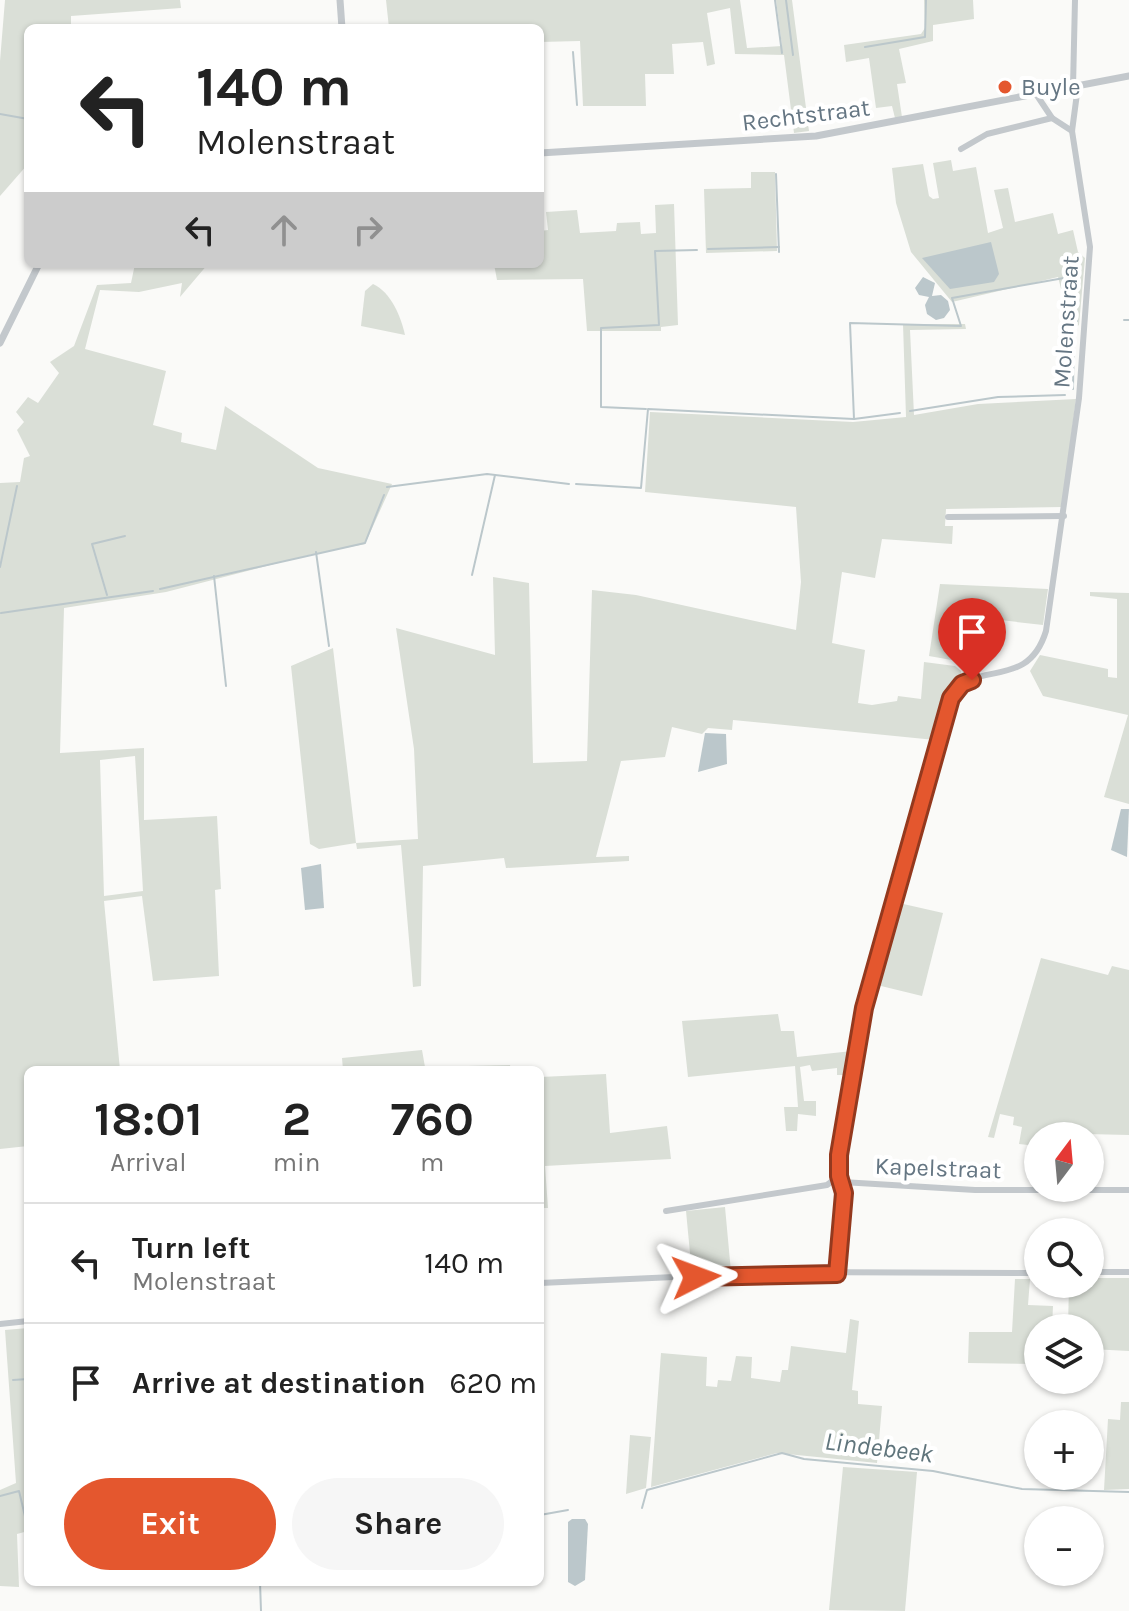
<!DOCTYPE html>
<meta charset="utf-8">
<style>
:root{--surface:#fff;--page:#f6f6f6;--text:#222;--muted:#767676;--line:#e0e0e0;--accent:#e4572e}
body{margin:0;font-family:Karla,sans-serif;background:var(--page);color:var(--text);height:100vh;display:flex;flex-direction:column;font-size:30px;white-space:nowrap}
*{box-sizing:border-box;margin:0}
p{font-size:26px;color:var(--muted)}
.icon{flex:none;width:44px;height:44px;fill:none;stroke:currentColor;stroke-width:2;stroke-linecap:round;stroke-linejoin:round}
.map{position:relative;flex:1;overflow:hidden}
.panel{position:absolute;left:24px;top:1066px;width:520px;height:520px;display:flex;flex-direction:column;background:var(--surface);border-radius:12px;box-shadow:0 2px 6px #0004}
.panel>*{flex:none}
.banner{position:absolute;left:24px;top:24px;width:520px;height:244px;border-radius:12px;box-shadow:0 2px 6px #0004;background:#fff;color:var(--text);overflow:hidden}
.needle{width:52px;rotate:16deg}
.tools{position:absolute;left:1024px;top:1122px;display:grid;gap:16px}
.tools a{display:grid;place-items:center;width:80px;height:80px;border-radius:50%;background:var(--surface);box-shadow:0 2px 6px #0004;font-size:40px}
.pin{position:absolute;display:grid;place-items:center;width:68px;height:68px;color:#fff;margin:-82px -34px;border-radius:50% 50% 50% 0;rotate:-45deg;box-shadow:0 0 8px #0007}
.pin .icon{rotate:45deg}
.me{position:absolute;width:88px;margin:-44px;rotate:87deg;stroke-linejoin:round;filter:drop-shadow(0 0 6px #0008)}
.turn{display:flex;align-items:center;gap:28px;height:168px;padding:0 40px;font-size:36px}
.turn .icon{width:104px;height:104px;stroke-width:2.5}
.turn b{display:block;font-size:56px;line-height:68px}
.lanes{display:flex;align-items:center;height:76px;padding:0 40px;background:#0003;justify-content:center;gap:40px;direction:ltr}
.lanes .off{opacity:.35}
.eta{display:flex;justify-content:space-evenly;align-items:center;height:136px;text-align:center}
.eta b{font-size:48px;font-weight:700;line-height:56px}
.cta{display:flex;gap:16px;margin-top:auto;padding:16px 40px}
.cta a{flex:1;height:92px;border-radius:48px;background:var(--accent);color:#fff;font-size:32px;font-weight:700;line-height:92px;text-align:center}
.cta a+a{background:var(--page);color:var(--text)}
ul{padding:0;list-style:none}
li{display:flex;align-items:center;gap:24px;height:120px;padding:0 40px;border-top:2px solid var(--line)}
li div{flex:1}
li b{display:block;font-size:30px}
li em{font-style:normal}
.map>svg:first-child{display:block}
</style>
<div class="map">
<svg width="1129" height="1611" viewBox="0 0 1129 1611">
<rect width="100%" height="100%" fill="#fafaf8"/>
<g fill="#dadfd7" fill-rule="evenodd">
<path d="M5,0H180L181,8L71,16V28H28V164L0,196V61Z"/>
<path d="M386,0H740L747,48L782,46L776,0H792L809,131L794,133L784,55L735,54L730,8L707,13L715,64L707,66L703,42L672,44L674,74H645L646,106H583L580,41L540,42V28H389Z"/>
<path d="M924,0H973L974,19L933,25V41L899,49L906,83L897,84L902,117L895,118L892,106L876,108L869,58L846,62L844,45L921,34L925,28Z"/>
<path d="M951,160L953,171L976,167L988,233L1003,228L994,190L1008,188L1015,222L1053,213L1058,234L1073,230L1078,252L1085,258L1079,325L1074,328L1070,324L1058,277L952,302L911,252L896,203L892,168L923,164L929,196L933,199L939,198L933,163Z"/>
<path d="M751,172H775L777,251L706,253L704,189L751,188Z"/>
<path d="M674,204L678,325L661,327V331H587L583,279L497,280L494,264H540V231L548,230L546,212L577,210L580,233L616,231L617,223L640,222L641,234L656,233L655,205Z"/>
<path d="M135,264H208L180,297L182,283L139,292L100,290L85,349L166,371L153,425L182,433L181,442L216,450L225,406L318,468L392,484L365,544L309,555L166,592L64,608L60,753L144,748V820L217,816L221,889L215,890L219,976L153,981L142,896L104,901L120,1070H28V1146L0,1149V483L20,482L24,458L30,456L17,430L24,422L16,412L28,397L38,403L59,373L50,362L74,346L97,285L131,283ZM135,756L143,891L104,896L100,760Z"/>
<path d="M373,284C391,292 401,317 405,335L361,326L365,291Z"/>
<path d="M903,324H965L966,329L910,330L914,415L978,404L1076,399L1062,507L946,509L945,526H953L952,544L882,539L875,578L842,572L832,643L865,650L858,703L872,705L897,701L898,696L921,699L924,662L955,666L961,671V680L946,701L935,740L733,720L732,730L708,728L702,734L672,727L665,757L621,761L596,857L629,856V861L506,868L504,858L423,866L421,986L413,987L401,845L357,849L356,843L319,849L310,844L291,666L333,648L356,843L418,839L414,749L396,628L495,655L493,577L529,583L533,763L587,761L592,590L636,595L796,630L801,582L796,507L645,492L650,412L853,422L906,417Z"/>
<path d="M940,584L1048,589L1043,625L965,616L963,630L972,631L971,670L957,661L929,656Z"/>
<path d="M1090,592L1129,593V804L1104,797L1128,715L1043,696L1030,671L1040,655L1108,669V677L1117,678V599L1090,596Z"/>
<path d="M899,903L943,913L922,996L877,985Z"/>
<path d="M1041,958L1108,975L1112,966L1129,970V1135L1043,1133L1038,1136V1146L1019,1144L1022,1127L1013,1125L1014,1117L1000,1114L994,1138L988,1137Z"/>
<path d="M778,1014L781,1031H794L797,1057L852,1051L849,1075H837V1068L812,1071L810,1065L800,1067L804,1101H816V1116L798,1114L797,1131H786L784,1107H798L795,1066L688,1077L682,1021Z"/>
<path d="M422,1050L425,1067L510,1065L511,1070H343L342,1058Z"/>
<path d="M606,1074L610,1133L667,1126L671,1159L545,1166L548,1208H540V1077Z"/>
<path d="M725,1207L731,1272L692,1274L686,1211Z"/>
<path d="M1090,1278H1129V1351L1090,1349V1328H1068L1069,1284H1090Z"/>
<path d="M1015,1279H1030L1028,1305L1053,1306L1052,1328H1038V1364L968,1363L969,1332H1012Z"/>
<path d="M850,1319L859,1321L852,1390L858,1391V1404L882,1406L877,1463L777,1453L651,1487L661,1353L707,1357L706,1386L717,1387L718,1380L731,1381L736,1356L752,1357L751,1378L780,1382L782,1370H788L791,1346L846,1353Z"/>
<path d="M28,1328V1531L17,1534L19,1587L0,1586V1490L16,1483L5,1330Z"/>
<path d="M1121,1402H1129V1489L1104,1490L1108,1419L1120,1420Z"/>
<path d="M630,1435L651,1437L646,1488L626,1494Z"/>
<path d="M843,1467L917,1472L905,1611L829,1610Z"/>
</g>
<g fill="#bbc7cb">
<path d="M991,242L999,274L994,282L950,289L922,258Z"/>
<path d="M923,277L935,283L932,296L941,295L948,301L950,310L944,318L936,320L927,314L925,305L929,297L919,295L915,288Z"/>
<path d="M705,733L726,734L727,764L698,772Z"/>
<path d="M1121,809H1129L1127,857L1111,850Z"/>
<path d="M321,864L324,908L305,910L301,868Z"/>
<path d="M572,1519H585L588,1524L585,1580L575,1586L568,1582V1522Z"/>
</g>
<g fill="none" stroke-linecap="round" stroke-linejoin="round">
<g stroke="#bbc7cb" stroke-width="2">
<path d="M775,0L782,53"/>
<path d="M786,0L793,55"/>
<path d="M865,47L925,37L926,0"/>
<path d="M573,52L577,105"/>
<path d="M0,114L28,119"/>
<path d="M776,174L779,252"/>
<path d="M708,249L779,247"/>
<path d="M1124,320H1129"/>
<path d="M1073,389L1074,322"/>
<path d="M646,409L601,407V328L659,325L655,251L697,250"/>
<path d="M910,411L998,397L1065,395"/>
<path d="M854,419L900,413"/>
<path d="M576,484L641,488L648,409L854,419L850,323L961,326L952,298L1064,278L1071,318L1077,321"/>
<path d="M387,487L487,474L569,484"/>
<path d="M316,552L329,646"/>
<path d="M0,567L17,486"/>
<path d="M472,575L495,475"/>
<path d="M214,576L226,686"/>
<path d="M160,589L365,543L384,495"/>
<path d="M107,595L92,544L125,536"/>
<path d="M1,613L153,591"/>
<path d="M13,1380L28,1379"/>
<path d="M0,1496L19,1491L28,1529"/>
<path d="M642,1508L647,1490L782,1453L804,1459L933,1471L1022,1489L1129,1492"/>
<path d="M540,1515L568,1510"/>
<path d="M260,1582L261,1611"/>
</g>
<g stroke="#c3c8cc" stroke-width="6">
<path d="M1073,87L1075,0"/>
<path d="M1036,94L1052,118L1072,131"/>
<path d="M961,149L987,134L1052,118"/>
<path d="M948,517L1064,516"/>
<path d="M842,1182L975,1190H1129"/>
<path d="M666,1211L827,1185L839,1176"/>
<path d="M1090,1272H1129"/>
<path d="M837,1274L844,1193L839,1176V1155L864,1008L951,698C973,657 1027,693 1046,631L1079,398L1090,247L1072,131L1078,86"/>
<path d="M540,1283L789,1272L1038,1273"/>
<path d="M0,1324L28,1321"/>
</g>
<g stroke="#c3c8cc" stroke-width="7">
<path d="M340,0L342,28"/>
<path d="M540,153L816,136L1129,76"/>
<path d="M0,343L39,264"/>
</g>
</g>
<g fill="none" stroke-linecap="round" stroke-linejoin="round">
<defs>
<path id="route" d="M696,1277L837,1274L844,1193L839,1176V1155L864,1008L951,698L962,684L972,680"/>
</defs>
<use href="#route" stroke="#94391e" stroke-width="20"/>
<use href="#route" stroke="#e4572e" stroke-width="14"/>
</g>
<circle fill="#e4572e" stroke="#fff" stroke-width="3" cx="1005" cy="87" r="8"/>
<g text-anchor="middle" stroke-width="8" stroke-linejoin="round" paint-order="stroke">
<g font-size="24" fill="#657683" stroke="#fff" text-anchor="start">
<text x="1021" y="95">Buyle</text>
</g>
<g font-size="24" fill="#657683" stroke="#fff">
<text transform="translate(806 115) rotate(-7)" y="8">Rechtstraat</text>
<text transform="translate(1066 322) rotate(-86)" y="8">Molenstraat</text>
<text transform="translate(938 1168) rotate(2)" y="8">Kapelstraat</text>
</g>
<g font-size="26" font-style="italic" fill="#60757c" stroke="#fff">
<text transform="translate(879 1447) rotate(7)" y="9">Lindebeek</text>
</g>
</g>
</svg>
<div class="tools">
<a><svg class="needle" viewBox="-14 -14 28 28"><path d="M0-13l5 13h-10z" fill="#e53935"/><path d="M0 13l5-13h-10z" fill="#767676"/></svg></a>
<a><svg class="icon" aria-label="search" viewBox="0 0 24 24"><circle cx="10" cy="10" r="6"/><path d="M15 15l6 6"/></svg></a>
<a><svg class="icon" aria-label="layers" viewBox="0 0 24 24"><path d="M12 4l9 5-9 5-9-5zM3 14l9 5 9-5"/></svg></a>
<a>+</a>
<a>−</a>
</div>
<div class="pin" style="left:972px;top:680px;background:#d93025"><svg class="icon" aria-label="arrive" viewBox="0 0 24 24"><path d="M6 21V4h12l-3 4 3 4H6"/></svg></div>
<svg class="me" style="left:696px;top:1277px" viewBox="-20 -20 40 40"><path d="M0-17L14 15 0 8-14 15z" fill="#e4572e" stroke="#fff" stroke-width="4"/></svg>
<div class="banner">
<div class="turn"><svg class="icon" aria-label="left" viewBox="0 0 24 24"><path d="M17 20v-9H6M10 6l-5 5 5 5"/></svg><div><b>140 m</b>Molenstraat</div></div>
<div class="lanes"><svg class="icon" aria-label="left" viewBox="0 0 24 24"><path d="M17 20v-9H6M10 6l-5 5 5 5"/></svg><svg class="icon off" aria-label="ahead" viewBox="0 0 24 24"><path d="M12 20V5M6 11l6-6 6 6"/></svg><svg class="icon off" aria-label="right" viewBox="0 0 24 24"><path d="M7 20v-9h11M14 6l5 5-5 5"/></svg></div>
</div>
<section class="panel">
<div class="eta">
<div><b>18:01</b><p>Arrival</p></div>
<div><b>2</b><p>min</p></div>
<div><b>760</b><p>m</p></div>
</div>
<ul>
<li><svg class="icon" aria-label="left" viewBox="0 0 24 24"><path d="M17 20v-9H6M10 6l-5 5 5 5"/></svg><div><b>Turn left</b><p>Molenstraat</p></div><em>140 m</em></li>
<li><svg class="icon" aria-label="arrive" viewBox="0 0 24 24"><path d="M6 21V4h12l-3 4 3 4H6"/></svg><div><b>Arrive at destination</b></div><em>620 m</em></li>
</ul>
<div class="cta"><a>Exit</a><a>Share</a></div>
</section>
</div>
